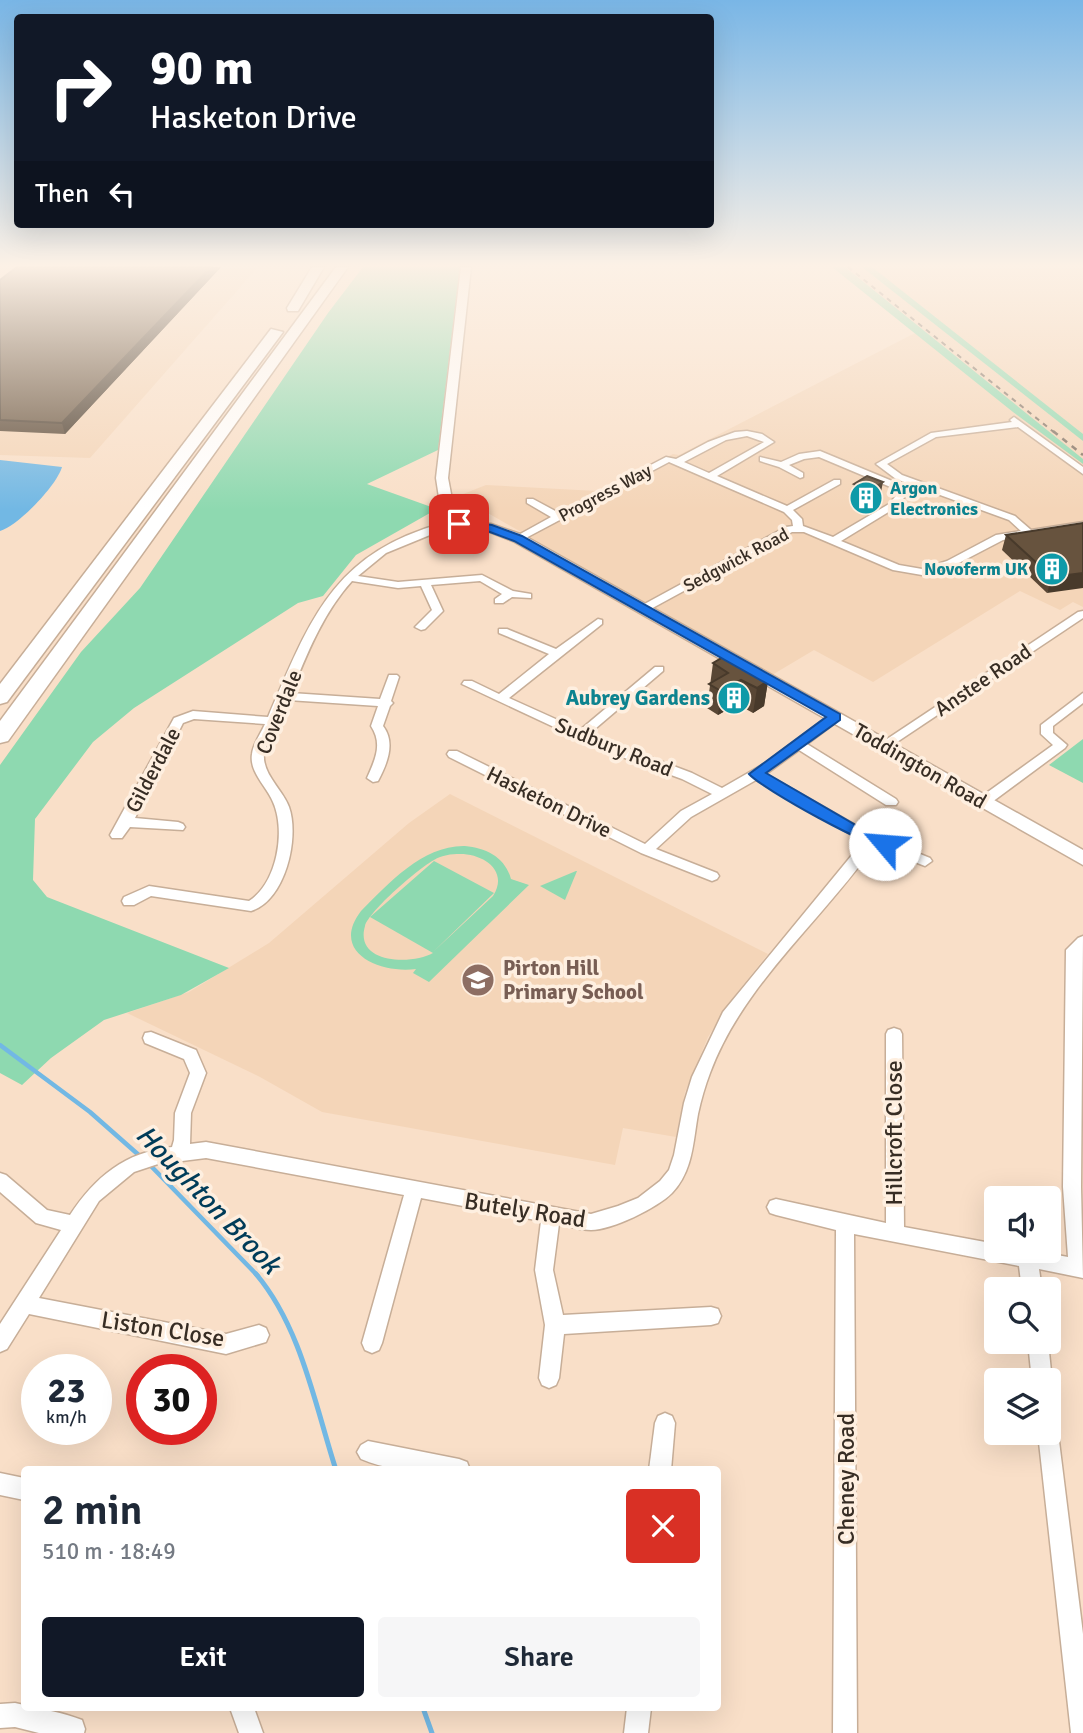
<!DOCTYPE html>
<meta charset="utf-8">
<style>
:root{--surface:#fff;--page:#f6f6f7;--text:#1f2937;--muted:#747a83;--accent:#111827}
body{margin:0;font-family:Signika,sans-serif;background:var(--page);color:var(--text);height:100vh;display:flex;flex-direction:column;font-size:26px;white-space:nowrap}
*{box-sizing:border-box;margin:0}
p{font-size:23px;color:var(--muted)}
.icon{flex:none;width:38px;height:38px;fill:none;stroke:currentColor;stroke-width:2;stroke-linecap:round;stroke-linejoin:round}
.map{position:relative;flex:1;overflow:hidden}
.panel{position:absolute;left:21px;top:1466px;width:700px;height:245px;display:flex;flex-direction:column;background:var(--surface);border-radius:7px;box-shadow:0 7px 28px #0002}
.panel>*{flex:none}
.hud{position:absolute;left:14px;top:14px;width:700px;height:214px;border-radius:7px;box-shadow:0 7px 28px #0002;background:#111827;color:#fff;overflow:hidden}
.fabs{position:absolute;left:984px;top:1186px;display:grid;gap:14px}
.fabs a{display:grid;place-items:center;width:77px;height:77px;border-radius:7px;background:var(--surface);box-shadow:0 7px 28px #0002;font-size:35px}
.speed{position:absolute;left:21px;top:1354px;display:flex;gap:14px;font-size:35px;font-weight:700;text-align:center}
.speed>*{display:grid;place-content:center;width:91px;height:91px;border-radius:50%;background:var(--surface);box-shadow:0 7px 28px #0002;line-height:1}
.speed small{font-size:18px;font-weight:400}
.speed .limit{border:10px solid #d22;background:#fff;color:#111}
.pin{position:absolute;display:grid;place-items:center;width:60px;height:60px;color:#fff;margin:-30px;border-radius:14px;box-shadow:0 4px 10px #0006}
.me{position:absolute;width:77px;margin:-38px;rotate:297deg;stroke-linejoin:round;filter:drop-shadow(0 0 5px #0008)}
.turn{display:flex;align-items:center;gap:24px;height:147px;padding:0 21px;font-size:32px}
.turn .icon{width:91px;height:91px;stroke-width:2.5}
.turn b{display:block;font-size:49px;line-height:60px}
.then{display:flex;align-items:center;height:66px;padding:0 21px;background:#0003;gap:14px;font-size:26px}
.round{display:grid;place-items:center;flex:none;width:74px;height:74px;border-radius:7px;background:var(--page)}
.summary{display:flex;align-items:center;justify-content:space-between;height:119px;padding:0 21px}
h1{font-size:42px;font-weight:600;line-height:52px}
.action{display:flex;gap:14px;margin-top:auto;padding:14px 21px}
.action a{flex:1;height:80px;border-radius:7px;background:var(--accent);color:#fff;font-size:28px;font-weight:600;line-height:80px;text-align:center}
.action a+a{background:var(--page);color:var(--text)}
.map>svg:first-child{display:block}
</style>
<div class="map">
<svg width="1083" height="1733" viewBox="0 0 1083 1733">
<rect width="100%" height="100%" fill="#f9dfc8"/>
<g fill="#f4d5b8">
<path d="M0,267H258L90,458L0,455Z"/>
<path d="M834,267H1083V607L1073,602L1060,610L1020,591L873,682L814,650L772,675L458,496L486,485L597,491L673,454L679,455L915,333Z"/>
<path d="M450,794L768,954L735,995L708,1037L685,1092L676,1137L623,1128L615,1165L322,1112L260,1077L127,1013L189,992L269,943L409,823Z"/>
</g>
<g fill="#8ed9b0" fill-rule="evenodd">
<path d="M363,267H460L438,450L367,484L437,509L356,555L323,596L298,603L134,708L93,742L35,819L33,880L47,897L229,968L181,995L104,1020L51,1058L22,1085L0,1073V765L81,652L140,588L328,313Z"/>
<path d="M832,267H845L1083,459V464L1013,412Z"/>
<path d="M862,267H872L1083,434V441Z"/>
<path d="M1083,739V783L1049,765Z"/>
<path d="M465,846C486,848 505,857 511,879L529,885L429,982L413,973L416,969C381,974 329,953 361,911C389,883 423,845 465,846ZM460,854C484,854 509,871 493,896L433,952L494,893L434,861L370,917L433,953C412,965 354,964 365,926C369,911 420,867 434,860C442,855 451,854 460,854Z"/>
<path d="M577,871L565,900L540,886L576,871Z"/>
</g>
<path fill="#72b8e4" d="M0,460L62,467C57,485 18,526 0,531Z"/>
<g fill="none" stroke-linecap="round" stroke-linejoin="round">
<g stroke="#72b8e4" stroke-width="4.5">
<path d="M0,1045L90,1112L141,1157"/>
<path d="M149,1164L258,1276"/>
</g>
<g stroke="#72b8e4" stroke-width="5">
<path d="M256,1274C301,1327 315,1405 336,1470"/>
<path d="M423,1708L432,1733"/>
</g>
<defs>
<g id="street">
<path d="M1014,417L1083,467V474L1018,427L936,437L887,464L902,475L1015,516L1031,530L1083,522V528L1003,540L955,565L922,575L893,570L804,532H792L647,611H639V607L786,527L793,526L792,520L784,512L669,462L522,540L513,538L551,517L527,503V499H533L559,513L666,457L676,459L708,442L735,432L747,431L762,434L774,442L717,476L787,506L834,480H840V484L793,510L802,519L803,526L833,537L889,504L900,491L819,457L804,459L789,465L803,473V477L800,478L779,467L760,461V457L781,462L799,454L820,451L909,488V492L895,508L841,541L899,565L922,569L947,561L996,535L1021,531L1009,520L896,479L876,464L931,433L1012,422L1010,420ZM747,436L764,442L709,473L684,462L726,440Z"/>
<path d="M443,523L448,526L447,528L386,553L358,576L398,582L482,575L513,591L531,594V598L512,597L503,603H495V599L502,594L480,581L431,585L443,611L425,629L421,630L415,627L432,610L421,586L398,588L352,581C323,613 307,654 291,693L380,699L389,675H397L399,677L391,701L393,703L390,706L383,726C396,743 387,764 378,781L373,782L367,778C375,760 383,744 371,726L378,706L288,700C282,713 266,741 264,754C262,774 283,790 289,807C300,838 285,901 251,911L151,896L134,905H124L122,901L124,897L149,886L249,901C277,883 286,831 273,802C267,787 249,772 252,754C253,744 261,733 265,724L194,719L183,723L135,818L178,822L183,824L185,827L183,830L130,827L122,838H112L110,835L174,718L193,711L268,717C310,620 332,554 443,523Z"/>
<path d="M1083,611V618L888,748H880L878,745L1078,612Z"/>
<path d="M598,619L602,620V624L509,698L580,730L655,667H663V671L589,734L692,773L722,788L762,765L831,714H839L841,717L839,720L807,744L896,799L898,802L896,805H886L799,750L766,774L873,835L930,858L932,861L925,866L874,846C821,922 743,984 710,1073C705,1086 701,1100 698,1114C693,1142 693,1171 672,1193C657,1208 612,1230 591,1230C581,1230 569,1226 559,1224L553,1270L563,1315L711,1307L718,1309L721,1316L718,1323L711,1325L564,1334L559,1378L556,1385L549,1388L542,1385L539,1378L545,1325L535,1270L541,1221L421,1198L382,1343L379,1350L372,1353L365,1350L362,1343L404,1195L206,1158L158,1164L134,1172L99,1201L39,1298L226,1334L259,1325L266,1328L269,1335L266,1342L226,1354L29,1314L7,1349L0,1352V1324L61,1230L36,1223L0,1192V1173L6,1175L47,1210L70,1215C95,1177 125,1152 172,1147L174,1140L175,1113L190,1073L184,1059L145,1043L143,1038L145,1033L151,1032L196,1050L206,1073L191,1113L190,1144L206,1142L591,1214L618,1206L638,1198L660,1181L669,1170L674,1155L684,1103L692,1077L723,1012L861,844V840L756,780L691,817L656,849L717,873L719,876L717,879L712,881L641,853L449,757L447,754L449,751H457L645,844L681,811L712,794L682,779L603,750L462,684L464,681H472L499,694L549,654L499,633V629H507L556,649Z"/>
<path d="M1083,693V703L1053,726V733L1067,745L1065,748L988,805H978L976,802L978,799L1053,745L1041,734V725Z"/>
<path d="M1083,936L1081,1187L1083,1278L1039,1269L1042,1290H1022L1019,1266L854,1234L857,1733H833L836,1230L776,1215L770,1213L767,1207L770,1201L776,1199L886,1223V1034L888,1030L894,1028L900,1030L902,1034L904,1227L996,1244V1251H1035L1068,1257L1063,1187L1066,950L1078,938Z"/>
<path d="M1028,1342H1048L1052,1381L1049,1388L1048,1381H1032Z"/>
<path d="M665,1413L672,1416L675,1423L671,1470H649L655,1423L658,1416Z"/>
<path d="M1048,1423L1055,1426L1058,1433L1083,1634V1733H1071L1038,1433H1048Z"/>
<path d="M368,1441L459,1459L467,1462L470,1470C434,1470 395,1474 361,1459L357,1452L361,1445Z"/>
<path d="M0,1473L24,1478V1500L0,1495Z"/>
<path d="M15,1703L24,1705V1708C43,1708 64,1713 82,1720L85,1729L84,1733H39L15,1727L0,1728V1704Z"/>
<path d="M230,1708H254L263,1733H239Z"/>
<path d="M627,1708H651L648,1733H624Z"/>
</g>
<path id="secondary" d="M461,267H471L448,478L455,515L465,522L491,524L523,535L1083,850V865L513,541L490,532L447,531L436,526V520L442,517L436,478Z"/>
<g id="highway">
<path d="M312,267H324L298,311H288L287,308Z"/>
<path d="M336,267H348L8,741L0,743V721Z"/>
<path d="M271,329L283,332L7,702L0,704V684Z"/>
</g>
</defs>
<use href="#street" stroke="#c7ae98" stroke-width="3"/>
<use href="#secondary" stroke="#c7ae98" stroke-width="3"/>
<use href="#highway" stroke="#c7ae98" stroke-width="3"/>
<use href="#street" fill="#fff" fill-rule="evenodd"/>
<use href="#secondary" fill="#fff" fill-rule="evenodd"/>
<use href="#highway" fill="#fff" fill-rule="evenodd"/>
<path stroke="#817163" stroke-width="2" stroke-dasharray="5 5" stroke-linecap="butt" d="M848,267L1055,433"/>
<path stroke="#817163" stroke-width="2.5" stroke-dasharray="6 6" stroke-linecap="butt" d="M1053,431L1083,455"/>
</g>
<g fill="#594735">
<path d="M221,267L65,434L0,431V280Z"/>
<path d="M867,476L880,497L868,505L852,499L854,484Z"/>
<path d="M1083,523L1047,593L1002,550L1006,535Z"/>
<path d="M713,663L768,681L764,706L753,713L737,704L718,715L707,708Z"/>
</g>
<g fill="#483a2b">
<path d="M211,267H221L65,434L62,423Z"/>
<path d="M883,482L880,497L868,505L871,490Z"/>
<path d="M1083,573V588L1047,593L1052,577Z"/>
<path d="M741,680L737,704L718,715L721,691Z"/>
<path d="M768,681L764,706L753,713L757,688Z"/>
</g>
<g fill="#67533e" stroke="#483a2b" stroke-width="2">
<path d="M17,267H211L62,423L0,420V280Z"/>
<path d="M867,476L883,482L871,490L854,484Z"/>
<path d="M1083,523V573L1052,577L1006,535Z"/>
<path d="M725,656L768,681L757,688L741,680L721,691L709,684L728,673L713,663Z"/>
</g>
<linearGradient id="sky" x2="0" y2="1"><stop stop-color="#79b6e6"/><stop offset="0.52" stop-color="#fcf1e6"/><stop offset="1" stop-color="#fcf1e6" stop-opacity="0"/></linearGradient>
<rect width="1083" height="510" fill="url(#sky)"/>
<path fill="#1a73e8" stroke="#114b97" stroke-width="2" d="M459,520L492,525L522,536L840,714V720L766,773L873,835L890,841V848C875,852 761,788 749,774L826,717L514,541L490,532L455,526V521Z"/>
<defs>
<symbol id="building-disc" viewBox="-11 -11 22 22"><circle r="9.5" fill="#0f9aa8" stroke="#feefe0"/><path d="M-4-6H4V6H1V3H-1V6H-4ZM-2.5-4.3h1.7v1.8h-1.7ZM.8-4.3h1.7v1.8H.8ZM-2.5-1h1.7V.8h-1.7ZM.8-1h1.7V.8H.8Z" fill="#fff"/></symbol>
<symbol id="school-disc" viewBox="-11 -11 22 22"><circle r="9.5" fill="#8d6e63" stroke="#feefe0"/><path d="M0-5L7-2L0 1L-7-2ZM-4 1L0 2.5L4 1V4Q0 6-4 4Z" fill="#fff"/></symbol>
</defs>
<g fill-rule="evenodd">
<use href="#building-disc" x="847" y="479" width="38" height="38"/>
<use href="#building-disc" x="1033" y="550" width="38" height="38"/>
<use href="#building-disc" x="715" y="679" width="38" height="38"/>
<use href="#school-disc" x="459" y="961" width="38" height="38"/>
</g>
<g text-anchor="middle" stroke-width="7" stroke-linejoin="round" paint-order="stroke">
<g font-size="18" font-weight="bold" fill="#0d838f" stroke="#feefe0" text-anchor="start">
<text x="890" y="494">Argon<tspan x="890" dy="21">Electronics</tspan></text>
<text x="1028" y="575" text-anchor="end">Novoferm UK</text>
</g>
<g font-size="18" fill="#372d24" stroke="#feefe0">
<text transform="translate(605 493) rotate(-28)" y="6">Progress Way</text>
<text transform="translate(736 560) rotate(-28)" y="6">Sedgwick Road</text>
</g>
<g font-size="21" fill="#372d24" stroke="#feefe0">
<text transform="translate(983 680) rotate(-34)" y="7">Anstee Road</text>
<text transform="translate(279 712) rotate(-68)" y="7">Coverdale</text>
<text transform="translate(614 747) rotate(22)" y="7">Sudbury Road</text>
<text transform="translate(920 766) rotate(30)" y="7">Toddington Road</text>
<text transform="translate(153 770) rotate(-62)" y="7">Gilderdale</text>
<text transform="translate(549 802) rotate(26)" y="7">Hasketon Drive</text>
</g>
<g font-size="21" font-weight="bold" fill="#0d838f" stroke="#feefe0" text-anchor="end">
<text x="710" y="705">Aubrey Gardens</text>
</g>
<g font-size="21" font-weight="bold" fill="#785e54" stroke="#feefe0" text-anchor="start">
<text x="503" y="975">Pirton Hill<tspan x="503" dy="24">Primary School</tspan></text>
</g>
<g font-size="24" fill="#372d24" stroke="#feefe0">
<text transform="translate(894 1133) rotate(-90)" y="8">Hillcroft Close</text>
<text transform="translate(525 1210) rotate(9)" y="8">Butely Road</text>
<text transform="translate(163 1329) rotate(9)" y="8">Liston Close</text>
<text transform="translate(846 1479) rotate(-90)" y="8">Cheney Road</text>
</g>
<g font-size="28" font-style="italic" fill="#003c59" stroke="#feefe0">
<text transform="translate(209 1199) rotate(46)" y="10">Houghton Brook</text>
</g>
</g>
</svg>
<div class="fabs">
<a><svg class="icon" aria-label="sound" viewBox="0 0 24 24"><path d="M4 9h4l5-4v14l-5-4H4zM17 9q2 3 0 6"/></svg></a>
<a><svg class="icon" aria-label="search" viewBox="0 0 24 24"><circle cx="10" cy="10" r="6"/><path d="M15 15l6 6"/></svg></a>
<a><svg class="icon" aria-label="layers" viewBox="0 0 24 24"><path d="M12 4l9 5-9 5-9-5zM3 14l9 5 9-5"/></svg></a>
</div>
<div class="speed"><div>23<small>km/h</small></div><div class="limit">30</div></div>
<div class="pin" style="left:459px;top:524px;background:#d93025"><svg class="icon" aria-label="arrive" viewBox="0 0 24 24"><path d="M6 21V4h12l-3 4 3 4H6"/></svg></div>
<svg class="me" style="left:885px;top:844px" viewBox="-20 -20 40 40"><circle r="19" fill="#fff"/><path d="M0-13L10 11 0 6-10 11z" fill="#1a73e8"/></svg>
<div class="hud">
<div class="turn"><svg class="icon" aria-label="right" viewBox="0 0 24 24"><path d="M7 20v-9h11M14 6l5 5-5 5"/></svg><div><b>90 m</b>Hasketon Drive</div></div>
<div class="then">Then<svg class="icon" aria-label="left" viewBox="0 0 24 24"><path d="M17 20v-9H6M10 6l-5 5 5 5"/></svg></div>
</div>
<section class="panel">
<div class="summary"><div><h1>2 min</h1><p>510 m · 18:49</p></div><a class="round" style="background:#d93025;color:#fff"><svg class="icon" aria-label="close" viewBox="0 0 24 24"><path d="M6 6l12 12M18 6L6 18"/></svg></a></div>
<div class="action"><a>Exit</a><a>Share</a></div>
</section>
</div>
